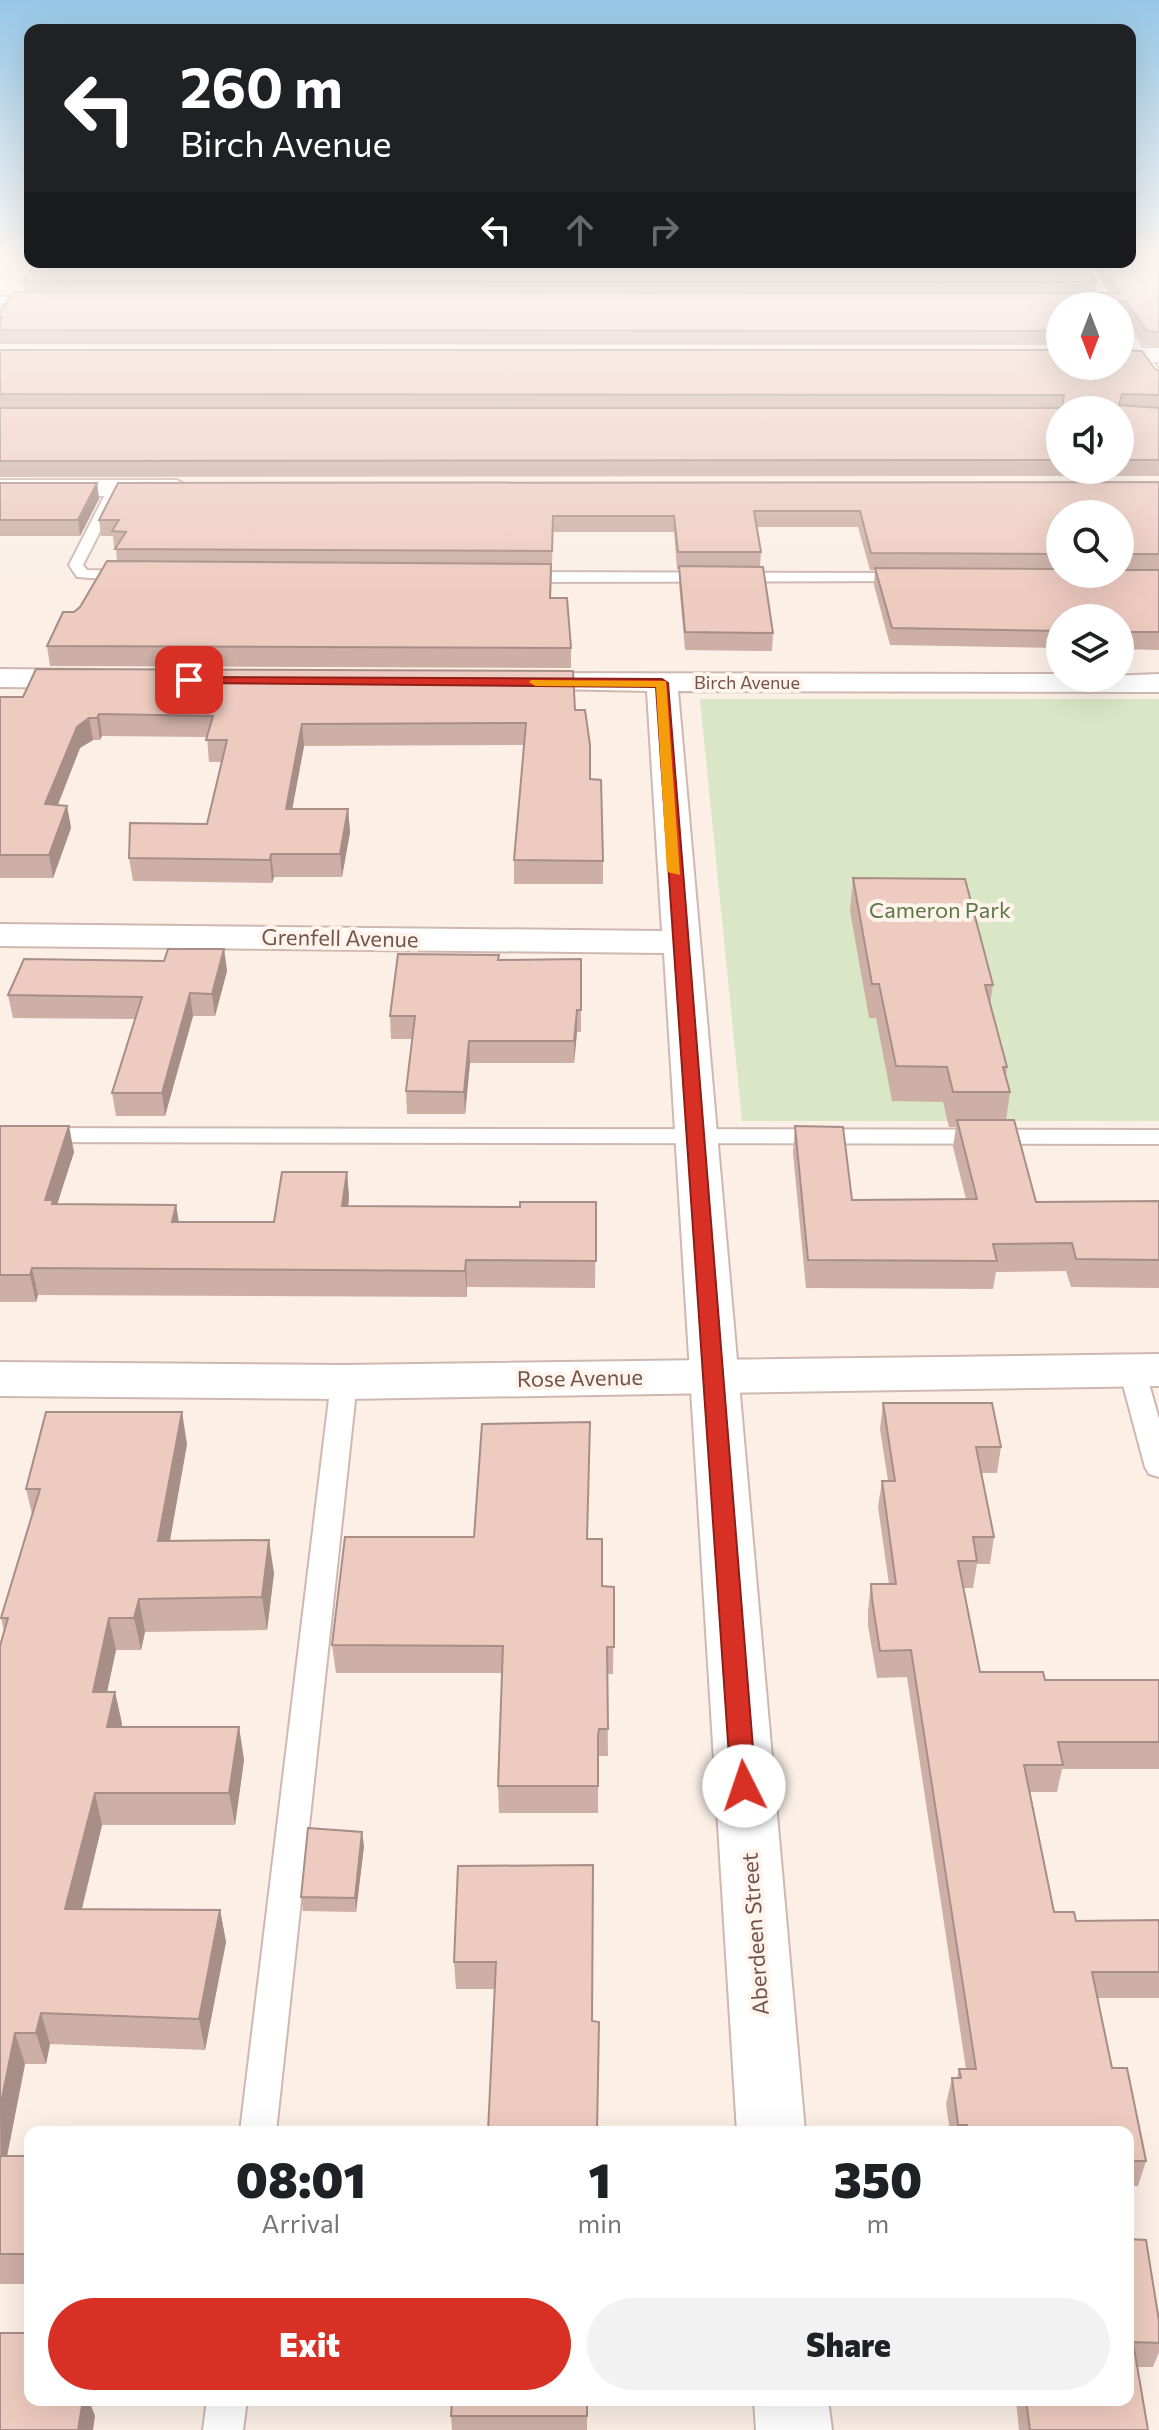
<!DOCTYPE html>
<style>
:root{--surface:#fff;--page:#f2f2f2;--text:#202124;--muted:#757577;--accent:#d93025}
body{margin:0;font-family:Commissioner,sans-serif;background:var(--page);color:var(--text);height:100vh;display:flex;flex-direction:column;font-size:30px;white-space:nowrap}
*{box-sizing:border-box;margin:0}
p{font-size:26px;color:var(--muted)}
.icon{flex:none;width:44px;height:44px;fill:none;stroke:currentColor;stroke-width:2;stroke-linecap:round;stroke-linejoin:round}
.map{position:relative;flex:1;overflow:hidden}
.details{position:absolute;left:24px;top:2126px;width:1110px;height:280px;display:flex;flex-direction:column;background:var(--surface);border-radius:16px;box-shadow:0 8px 32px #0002}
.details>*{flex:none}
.guide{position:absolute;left:24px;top:24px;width:1112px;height:244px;border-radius:16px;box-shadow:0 8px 32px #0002;background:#202124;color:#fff;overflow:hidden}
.needle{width:52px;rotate:180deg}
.fabs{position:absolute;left:1046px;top:292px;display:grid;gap:16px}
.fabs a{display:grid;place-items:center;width:88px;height:88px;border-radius:50%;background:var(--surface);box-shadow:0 8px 32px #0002;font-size:40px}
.pin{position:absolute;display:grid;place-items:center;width:68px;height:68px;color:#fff;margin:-34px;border-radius:16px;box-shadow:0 4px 12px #0006}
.me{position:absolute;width:88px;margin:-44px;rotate:356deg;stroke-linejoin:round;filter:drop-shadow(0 0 6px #0008)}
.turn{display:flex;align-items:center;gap:28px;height:168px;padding:0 24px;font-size:36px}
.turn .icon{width:104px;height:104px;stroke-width:2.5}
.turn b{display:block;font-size:56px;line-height:68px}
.lanes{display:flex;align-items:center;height:76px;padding:0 24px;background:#0003;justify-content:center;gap:40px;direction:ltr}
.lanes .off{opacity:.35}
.eta{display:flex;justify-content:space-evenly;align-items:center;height:136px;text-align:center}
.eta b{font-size:48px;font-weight:800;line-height:56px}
.primary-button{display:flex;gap:16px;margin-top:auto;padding:16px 24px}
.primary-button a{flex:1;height:92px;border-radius:48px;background:var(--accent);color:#fff;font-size:32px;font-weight:800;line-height:92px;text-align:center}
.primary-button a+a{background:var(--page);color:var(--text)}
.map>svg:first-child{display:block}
</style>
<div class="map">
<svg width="1159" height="2430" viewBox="0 0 1159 2430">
<rect width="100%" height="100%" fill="#fbefe6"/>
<path fill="#d9e7c6" d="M700,699H1159V1121H742Z"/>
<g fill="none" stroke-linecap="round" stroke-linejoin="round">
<defs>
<g id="service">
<path d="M1079,262H1089L1116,306H1104Z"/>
<path d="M0,297H42L48,300L42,303H0Z"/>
<path d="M1120,317L1159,370V383L1155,382L1120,329Z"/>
<path d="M110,485L122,488L83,565L87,570L130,571L138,576L130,581L77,577L69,565Z"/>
<path d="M906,573L914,578L911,581L519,582L511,577L519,572Z"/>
<path d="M0,1128L1159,1130V1144L0,1142Z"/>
<path d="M1132,1361L1141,1364L1145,1370L1159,1419V1477L1149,1474L1145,1467L1119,1370L1123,1364Z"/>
<path d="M344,1373L353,1376L357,1382L276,2132H240L331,1382L335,1376Z"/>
<path d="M207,2400H247L243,2430H203Z"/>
</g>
<g id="minor">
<path d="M0,253H30V262H33L0,261Z"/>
<rect x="1120" y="348" width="39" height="14"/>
<path d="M0,480H177L190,488L177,496H0Z"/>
<path d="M0,669L93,670L104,673L108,679L104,685L93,688L0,687Z"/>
<path d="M513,673L1060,674V678L1159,674V692L678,691L805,2132H737L664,953L0,946V924L662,931L647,691L502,688L498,682L502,676Z"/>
<path d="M754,2400H828L832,2430H756Z"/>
</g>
<g id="tertiary">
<path d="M0,253H19L7,270L0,272Z"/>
<path d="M1159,1354V1386L344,1399L0,1396V1362L344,1365Z"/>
</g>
</defs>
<use href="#service" stroke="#ceb8b0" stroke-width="4"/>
<use href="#minor" stroke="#ceb8b0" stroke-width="4"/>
<use href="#tertiary" stroke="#ceb8b0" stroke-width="4"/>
<use href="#service" fill="#fff" fill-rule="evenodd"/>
<use href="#minor" fill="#fff" fill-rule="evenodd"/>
<use href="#tertiary" fill="#fff" fill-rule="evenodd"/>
</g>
<g fill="#cdafa5" fill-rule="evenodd">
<path d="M1138,253H1159V255Z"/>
<path d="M1159,257V346L1144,345L1122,315H1120V306H1060V345L0,344V312L25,292L23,281L1096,282L1094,293H1110L1091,262H1130Z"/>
<path d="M1120,316L1127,345L1120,346V350L1159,371V476L0,477V350L1060,366ZM1060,410H1120V470H1060Z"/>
<path d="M1159,482V650L1120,649V618H1060V648L890,645L874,585L875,570H870L858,527H756L761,552L760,567L773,633L772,651L685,650L679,584V569H677L674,532H553L551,598L571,648V668L50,666L47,646L117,561L116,548H114L113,536H101L99,520ZM1060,514H1120V574H1060Z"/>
<path d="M0,483H97L99,499L80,536H0Z"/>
<path d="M0,697L575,710L590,779L603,861V884H514V860L524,745L304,746L292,809H348L350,832L342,877H274L272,883L133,881L129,858L207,824L222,762H209L207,737L102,736L100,740H93L80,748L58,805L67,806L71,828L53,878H0Z"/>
<path d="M853,878L993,985L990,1004L1007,1067L1006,1077L1010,1092L1006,1120L1036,1202L1159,1201V1288L1071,1287L1066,1271L996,1272L993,1289L806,1288L793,1153L795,1126L852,1200L966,1199L953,1147L956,1127H949L943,1102L892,1101L876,1018H869L850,911Z"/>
<path d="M224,949L227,971L215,1016H193L165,1116H116L112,1093L135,1019L13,1018L8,995L164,961Z"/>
<path d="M581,959V1032H577L574,1063H470L465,1114H407L406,1091L413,1039H391L390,1016L499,960Z"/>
<path d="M0,1126L74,1152L57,1204L176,1205L179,1222H274L347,1172L349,1198L348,1206L520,1207L596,1202L595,1288L467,1287V1297L38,1295L36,1302H0Z"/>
<path d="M883,1403L1001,1447L997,1473H981L994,1537L990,1564H977L973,1588H963L980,1672L1045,1680H1159V1769H1062L1057,1792H1030L1054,1912L1076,1921L1159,1920V1998H1098L1112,2068L1146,2161L1138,2186H1128V2132H950L946,2104L952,2078H957L959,2069H966L907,1677L877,1678L868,1626V1611L871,1584H889L878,1507L882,1481H888L880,1429Z"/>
<path d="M187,1444L170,1541L274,1573L267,1630L145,1632L141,1650H116L107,1692H115L122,1724L121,1727H239L244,1760L235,1825H102L82,1909L220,1910L226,1942L205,2050L50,2044L46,2064H25L7,2156H30V2284H0V1646L4,1631L1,1618L32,1514L26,1489Z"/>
<path d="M588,1539L602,1586L614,1587L613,1674H607L608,1756H599L598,1760V1813H499L498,1786L502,1673H336L332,1645Z"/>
<path d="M364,1846L356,1912L303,1911L301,1897Z"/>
<path d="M458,1866L592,2021L597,2132L495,1989H456L454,1962Z"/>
<path d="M1128,2239L1159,2321V2352L1153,2367H1137L1148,2430H1019L1016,2400H1128Z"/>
<path d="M587,2400V2430H452L451,2416Z"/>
</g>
<g fill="#a78e86">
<path d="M1129,331L1127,345L1120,346V332Z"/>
<path d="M97,483L99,499L80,536L78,520Z"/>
<path d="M99,714L102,736L100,740L97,718Z"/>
<path d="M89,718L93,740L80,748L49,827L45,804L77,727Z"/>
<path d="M302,724L304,746L288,832L286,809Z"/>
<path d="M67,806L71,828L53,878L49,855Z"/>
<path d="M348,809L350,832L342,877L340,854Z"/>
<path d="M271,854L274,877L272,883L270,860Z"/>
<path d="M224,949L227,971L215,1016L212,994Z"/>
<path d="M190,993L193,1016L165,1116L162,1093Z"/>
<path d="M577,1010V1032L574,1063V1041Z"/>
<path d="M469,1041L470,1063L465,1114L464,1092Z"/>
<path d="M69,1126L74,1152L55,1211L45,1200Z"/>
<path d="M347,1172L349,1198L345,1233L342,1206Z"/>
<path d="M176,1205L180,1231L172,1222Z"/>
<path d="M466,1260L467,1287V1297L465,1271Z"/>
<path d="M32,1268L38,1295L36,1302L30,1275Z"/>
<path d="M182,1412L187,1444L164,1573L158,1541Z"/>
<path d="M269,1540L274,1573L267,1630L262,1597Z"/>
<path d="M139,1599L145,1632L141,1650L134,1618Z"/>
<path d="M109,1618L116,1650L100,1724L93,1692Z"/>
<path d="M115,1692L122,1724L115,1760L107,1727Z"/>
<path d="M239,1727L244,1760L235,1825L229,1793Z"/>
<path d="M95,1793L102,1825L74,1941L65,1909Z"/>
<path d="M362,1832L364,1846L356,1912L355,1898Z"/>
<path d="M220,1910L226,1942L205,2050L199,2019Z"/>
<path d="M41,2013L50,2044L46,2064L36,2033Z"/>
<path d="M15,2033L25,2064L1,2187L0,2108Z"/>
<path d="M83,2400H89L95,2416L93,2430H78Z"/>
</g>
<g fill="#eecbc0" stroke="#a78e86" stroke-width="2">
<path d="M1130,254L1159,257V332L1147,331L1125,301H1120V306H1060V331L0,330V322L2,318H0V312L14,292L1121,293L1101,262H1130Z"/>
<path d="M36,262H1085L1096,282L23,281Z"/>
<path d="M1120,316L1129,331L1120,332V350L1142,351L1155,369L1159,371V395L1122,394L1119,405L1159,408V460H1120V410H1060V460L0,461V408H1062L1064,395L0,394V350H1060V366H1120Z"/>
<path d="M1159,482V554H1120V514H1060V554L871,553L860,511H754L761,552H678L674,516H553L552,551L115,549L126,532L112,531L119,520H99L118,483Z"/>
<path d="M0,483H97L78,520H0Z"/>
<path d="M107,561L551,564L550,598H567L571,648L47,646L63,612H74L80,607Z"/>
<path d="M679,566L763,567L773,633L685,632Z"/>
<path d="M875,568L1060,569V574H1120V570H1159V632H1120V618H1060V631L892,628Z"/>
<path d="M36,669L573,671L575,710H585L590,745V779L601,780L603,861L514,860L526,723L302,724L286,809H348L340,854H271L270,860L129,858L130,823L207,824L227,740H206L213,716L99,714L97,718H89L77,727L45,804L67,806L49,855H0V697H23Z"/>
<path d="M853,878L965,879L993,985H985L1007,1067H1003L1010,1092H953L947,1067L896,1066L879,984H872Z"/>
<path d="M168,949H224L212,994L190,993L162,1093H112L142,997L8,995L24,959L164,961Z"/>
<path d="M398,954L499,955L498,960L581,959V1010H577L574,1041H469L464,1092L406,1091L415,1016H390Z"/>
<path d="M957,1120H1014L1036,1202L1159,1201V1260L1076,1259L1072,1243L993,1244L997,1261L808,1260L795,1126L843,1127L852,1200L977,1199Z"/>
<path d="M0,1126H69L45,1200H53L52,1204L176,1205L172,1222H274L282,1172H347L342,1206L520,1207V1202H596V1261L466,1260L465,1271L32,1268L30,1275H0Z"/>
<path d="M883,1403H992L1001,1447H976L994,1537H973L977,1561H958L980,1672H1043L1045,1680H1159V1742H1058L1063,1765H1024L1054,1912H1074L1076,1921L1159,1920V1972H1092L1112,2068H1127L1146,2161H1128V2132H968L967,2125H958L952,2078H961L959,2069H976L911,1650L880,1651L872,1599L871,1584H896L882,1481H895Z"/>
<path d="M46,1412H182L158,1541L269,1540L262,1597L139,1599L134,1618H109L93,1692H115L107,1727H239L229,1793H95L65,1909L220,1910L199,2019L41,2013L36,2033H15L0,2108V1646L8,1618H1L40,1489H26Z"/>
<path d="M590,1422L587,1539H602V1586L614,1587V1647H607L608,1729H599L598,1735V1786H498L503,1646L332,1645L345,1537H474L482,1424Z"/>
<path d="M308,1828L362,1832L355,1898L301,1897Z"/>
<path d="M593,1865L592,2021L599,2022L597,2132H488L496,1962H454L458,1866Z"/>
<rect x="0" y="2156" width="30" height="98"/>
<path d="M1128,2239L1146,2240L1159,2321V2343L1133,2342L1148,2430H1030L1026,2400H1128Z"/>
<path d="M0,2333H30V2400H83L78,2430H0Z"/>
<path d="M452,2400H587V2416H451Z"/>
</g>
<linearGradient id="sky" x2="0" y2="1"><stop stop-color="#96c7e6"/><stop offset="0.43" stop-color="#fdf8f4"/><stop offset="1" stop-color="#fdf8f4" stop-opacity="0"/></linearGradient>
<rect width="1159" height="593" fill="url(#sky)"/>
<path fill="#d93025" stroke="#8d1f18" stroke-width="2" d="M185,677L662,679L668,683L756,1786L752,1793L744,1796L735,1793L731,1786L656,687L189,683L183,680Z"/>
<path fill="#f59e0b" d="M531,680L666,681L680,875L667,872L656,687L535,686L529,682Z"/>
<g text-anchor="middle" stroke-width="8" stroke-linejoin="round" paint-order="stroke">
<g font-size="18" fill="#72544d" stroke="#fef4ec">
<text x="747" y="689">Birch Avenue</text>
</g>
<g font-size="22" fill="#5d7746" stroke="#fef4ec">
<text x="940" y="918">Cameron Park</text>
</g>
<g font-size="22" fill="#72544d" stroke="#fef4ec">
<text transform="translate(340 938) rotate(1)" y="8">Grenfell Avenue</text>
<text transform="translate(580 1378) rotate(-1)" y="8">Rose Avenue</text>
<text transform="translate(755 1934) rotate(-94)" y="8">Aberdeen Street</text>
</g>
</g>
</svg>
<div class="fabs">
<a><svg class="needle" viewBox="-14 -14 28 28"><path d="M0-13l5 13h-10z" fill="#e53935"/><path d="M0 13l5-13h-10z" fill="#757577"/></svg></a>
<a><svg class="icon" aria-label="sound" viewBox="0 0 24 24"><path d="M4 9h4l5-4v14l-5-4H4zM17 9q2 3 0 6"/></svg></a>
<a><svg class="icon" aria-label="search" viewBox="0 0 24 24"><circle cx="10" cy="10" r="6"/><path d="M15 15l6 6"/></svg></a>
<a><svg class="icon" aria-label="layers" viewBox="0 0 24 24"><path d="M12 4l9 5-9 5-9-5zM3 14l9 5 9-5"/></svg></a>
</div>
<div class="pin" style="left:189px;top:680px;background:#d93025"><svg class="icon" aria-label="arrive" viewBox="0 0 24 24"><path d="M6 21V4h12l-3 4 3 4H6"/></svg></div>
<svg class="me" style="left:744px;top:1786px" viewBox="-20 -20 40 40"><circle r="19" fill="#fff"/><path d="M0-13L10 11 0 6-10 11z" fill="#d93025"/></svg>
<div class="guide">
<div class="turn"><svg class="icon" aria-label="left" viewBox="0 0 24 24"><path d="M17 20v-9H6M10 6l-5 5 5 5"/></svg><div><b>260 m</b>Birch Avenue</div></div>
<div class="lanes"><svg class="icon" aria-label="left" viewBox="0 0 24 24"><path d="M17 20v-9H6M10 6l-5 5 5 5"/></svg><svg class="icon off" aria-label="ahead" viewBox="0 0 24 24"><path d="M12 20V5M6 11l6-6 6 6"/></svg><svg class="icon off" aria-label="right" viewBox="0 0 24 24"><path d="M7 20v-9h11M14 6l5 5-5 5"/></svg></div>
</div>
<section class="details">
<div class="eta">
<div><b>08:01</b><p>Arrival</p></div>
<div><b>1</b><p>min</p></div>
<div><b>350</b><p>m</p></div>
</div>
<div class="primary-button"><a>Exit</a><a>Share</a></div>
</section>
</div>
